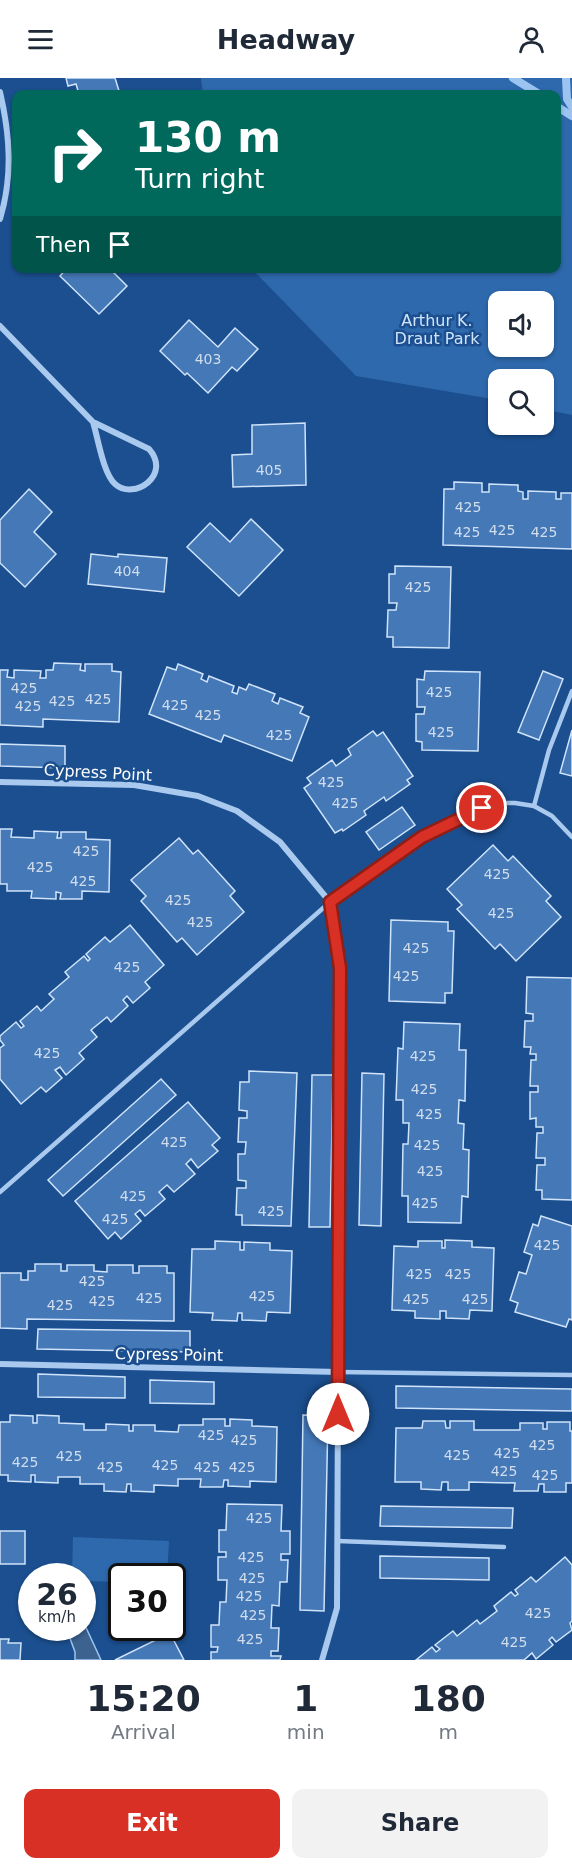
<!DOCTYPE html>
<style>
:root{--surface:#fff;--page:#f2f2f3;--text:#1f2937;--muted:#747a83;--accent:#d93025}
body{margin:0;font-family:"DejaVu Sans",sans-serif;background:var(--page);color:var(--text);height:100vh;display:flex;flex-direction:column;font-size:22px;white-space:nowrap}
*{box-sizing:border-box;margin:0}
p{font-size:20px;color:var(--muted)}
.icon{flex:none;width:33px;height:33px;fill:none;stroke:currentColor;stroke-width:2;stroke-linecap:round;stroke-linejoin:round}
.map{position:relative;height:1582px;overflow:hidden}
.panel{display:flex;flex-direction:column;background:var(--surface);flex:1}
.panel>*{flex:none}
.hud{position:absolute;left:12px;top:12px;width:549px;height:183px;border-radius:12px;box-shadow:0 2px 4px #0004;background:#00695c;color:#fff;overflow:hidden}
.tools{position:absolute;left:488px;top:213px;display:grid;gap:12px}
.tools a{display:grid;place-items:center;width:66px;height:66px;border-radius:12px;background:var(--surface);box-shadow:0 2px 4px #0004;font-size:30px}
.speed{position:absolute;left:18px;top:1485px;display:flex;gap:12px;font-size:30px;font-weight:700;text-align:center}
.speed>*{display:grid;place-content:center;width:78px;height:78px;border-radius:50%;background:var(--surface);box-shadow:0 2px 4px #0004;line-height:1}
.speed small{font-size:15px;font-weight:400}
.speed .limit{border:3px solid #111;border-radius:9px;background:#fff;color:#111}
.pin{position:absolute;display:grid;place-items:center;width:51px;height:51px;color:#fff;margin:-26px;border:3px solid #fff;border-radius:50%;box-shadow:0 2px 6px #0007}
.me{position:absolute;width:66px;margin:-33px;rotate:0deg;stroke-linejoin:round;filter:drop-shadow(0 0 4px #0008)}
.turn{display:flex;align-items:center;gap:21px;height:126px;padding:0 24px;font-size:27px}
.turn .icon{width:78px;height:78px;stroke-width:2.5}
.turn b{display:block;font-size:42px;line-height:51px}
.then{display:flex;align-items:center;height:57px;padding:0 24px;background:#0003;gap:12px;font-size:22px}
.eta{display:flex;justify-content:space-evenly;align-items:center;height:102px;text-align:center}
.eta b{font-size:36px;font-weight:800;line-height:42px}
.button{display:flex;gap:12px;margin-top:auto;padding:12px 24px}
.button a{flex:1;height:69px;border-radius:12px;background:var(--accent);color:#fff;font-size:24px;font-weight:800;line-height:69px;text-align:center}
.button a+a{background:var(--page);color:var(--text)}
header{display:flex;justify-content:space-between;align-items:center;height:78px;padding:0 24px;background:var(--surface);font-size:27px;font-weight:800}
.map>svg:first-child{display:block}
</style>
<header><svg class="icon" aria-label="menu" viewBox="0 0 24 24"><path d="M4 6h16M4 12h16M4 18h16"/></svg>Headway<svg class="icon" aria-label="person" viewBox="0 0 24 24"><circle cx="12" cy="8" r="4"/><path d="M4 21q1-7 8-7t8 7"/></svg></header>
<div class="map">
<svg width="572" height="1582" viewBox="0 0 572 1582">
<rect width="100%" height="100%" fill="#1b4f8f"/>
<g fill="#2e69ad" fill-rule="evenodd">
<path d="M201,0H572V337L543,331V302H498V322L356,298L252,191L556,190V16H203ZM498,224H543V268H498Z"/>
<path d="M73,1459L169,1463L167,1498H122L121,1504L83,1503L82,1498H72Z"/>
</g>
<path fill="#3c6290" stroke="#9cc4f0" stroke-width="1.5" d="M83,1543L101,1582H75V1574L67,1552L71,1550H82Z"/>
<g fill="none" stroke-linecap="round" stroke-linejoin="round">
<g stroke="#9cc4f0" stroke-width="8">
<path d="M513,0L539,16"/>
<path d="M566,0L567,21L572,29"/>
<path d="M556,28L572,38"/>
</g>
</g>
<g fill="#4478b7" stroke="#cfe3fa" stroke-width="1.5">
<path d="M66,0H115L120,16H79L76,6L68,8Z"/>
<path d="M67,190H109L127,208L99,236L60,198Z"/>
<path d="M189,242L218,269L235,250L258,271L237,293L232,289L208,315L187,295L185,297L160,273Z"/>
<path d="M305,345L306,407L233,409L232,377L252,376V347Z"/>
<path d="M454,404L482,405V414H489V406L518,407V413L523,414V421H528V413L556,414V421H561V415H572V471L443,467L444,411H454Z"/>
<path d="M29,411L52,434L34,454L56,476L25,509L0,485V442Z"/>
<path d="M251,441L283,472L239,518L187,469L210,445L230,464Z"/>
<path d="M91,476L118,479V476L167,480L164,514L88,506Z"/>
<path d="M395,488L451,489L449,570L393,569V559H387L388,532H396L397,525H389V496H395Z"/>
<path d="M54,585L81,586L80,592L85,593V586H112V593L121,594L119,644L43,641V649L0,647V592H8L7,599L14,600V592L41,593L40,600H46V592H53Z"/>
<path d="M178,586L203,596L201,601L207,604L209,598L234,608L232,614L237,616L239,609L246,612L249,606L275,616L272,623L278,626L280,620L303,629L300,635L309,639L292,683L224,657L221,664L149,636L167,589L176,592Z"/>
<path d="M425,593L480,594L478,673L422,672V664L416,663V636H424L425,629H417V601L424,602Z"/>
<path d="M543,593L563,601L539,662L518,654Z"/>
<path d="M572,652V698L560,695Z"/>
<path d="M373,653L377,658L383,654L413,698L407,702L410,706L386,723L384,719L364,733L366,737L343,753L342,751L335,755L304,710L311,705L307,700L332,682L336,688L351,677L348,671Z"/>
<path d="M0,666L65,668V690L0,688Z"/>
<path d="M402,729L415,747L379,772L366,754Z"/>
<path d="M0,751H12L11,759L34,760V753L58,754L57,760H61V754H86V761L110,762L109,814L82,813V821H60L61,815L56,814V821L31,820L32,813H7V806H0Z"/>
<path d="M179,760L193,776L198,772L235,813L230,818L244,834L197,877L182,860L177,864L141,823L146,818L131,802Z"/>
<path d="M493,767L508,783L513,778L551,818L546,823L561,839L516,883L500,866L495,871L457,831L462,827L447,811Z"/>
<path d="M391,842L448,844V853H454L452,915H445V925L389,923Z"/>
<path d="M130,847L164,887L145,904L150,910L133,925L127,918L123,922L128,928L111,944L107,939L91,952L97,959L79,975L84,981L66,997L60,989L55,992L62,1000L46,1014L41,1009L21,1026L0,1001V970L4,967L0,962V958L16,944L21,950L24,948L20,943L37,928L41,933L54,921L49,916L69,899L65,894L84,878L88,883L90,881L86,876L105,859L110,864Z"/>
<path d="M527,899L572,900V1122L542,1121V1112H536L537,1087H545V1080H536L537,1055H543V1049H536V1040L530,1041V1014H538V1008H530L531,982H536V976H530L531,969H524L525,943H533V936L526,935Z"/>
<path d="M404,944L460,946L459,972H466L465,1023L459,1022L458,1045L464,1046L463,1071L469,1072L468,1119L462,1118L461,1145L408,1144V1118H402L403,1066H408L409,1045H403V1022H396L398,970L403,971Z"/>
<path d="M249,993L297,995L291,1148L242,1147V1137H236L237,1110H246V1103L238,1102V1076H245L246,1064H238L239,1040H247V1033L239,1032L240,1004H249Z"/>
<path d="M362,995L384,996L381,1148L359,1147Z"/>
<path d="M312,997H333L330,1149H309Z"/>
<path d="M161,1001L176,1017L63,1118L48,1102Z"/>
<path d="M188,1024L220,1060L212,1067L218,1073L198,1090L191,1081L186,1086L195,1096L174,1114L167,1107L159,1114L165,1121L145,1138L140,1132L135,1136L141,1143L121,1161L115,1154L108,1161L75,1123Z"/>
<path d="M541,1138L572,1148V1242L569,1241L566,1249L515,1234L518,1225L510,1222L519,1194L526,1196L532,1177L524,1174L533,1146L538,1148Z"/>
<path d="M445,1162L472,1163V1169L494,1170L492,1233L470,1232L469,1241L446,1240V1233H440V1241L415,1240V1233L392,1232L394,1168L418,1169V1163H442V1170H445Z"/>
<path d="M215,1163L240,1164V1172H244V1164L270,1165V1172L292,1173L290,1235L267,1234L266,1243L242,1242V1235H238L237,1243L212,1242L213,1235L190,1234L192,1171H215Z"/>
<path d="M35,1186H61V1193H67V1187H94V1193L107,1194V1187H133V1195H139V1188H167V1195H174V1243L27,1241V1251L0,1250V1195H21V1202H28V1193H35Z"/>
<path d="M38,1251L190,1253V1274L37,1271Z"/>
<path d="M38,1296L125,1299V1320L38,1319Z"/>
<path d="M150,1302L214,1304V1326L150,1325Z"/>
<path d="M396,1308L572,1311V1333L396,1330Z"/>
<path d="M10,1337L33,1338V1345H37V1337L59,1338V1345L84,1346V1352H106V1346L129,1347V1353H133V1347H155V1353L178,1354L179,1347H203V1341H225V1348H230V1341L252,1342V1348L277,1349L276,1404L250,1403V1409L228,1408V1402H224L223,1409H200L201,1401H178V1408L154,1407V1414L131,1413V1406H127L126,1414L104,1413V1406H80V1399H58V1405L35,1404V1397H31V1404L8,1403V1397H0V1344H10Z"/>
<path d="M303,1337L328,1338L324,1533L300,1532Z"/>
<path d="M423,1343H445L446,1350H450V1343H474V1352H520V1345H543V1351H547V1344H570V1353H572V1405H566V1414H544V1406H539L538,1413H514L515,1405L469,1404V1412H448V1404H442L441,1412L421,1411V1404H395L396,1350H422Z"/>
<path d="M227,1426L282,1427L281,1453H290V1476H281V1482H288L287,1504H280L279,1528L272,1527L271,1550H279L278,1573H271V1578H281L280,1582H211V1574H217L218,1569H211V1547H219L220,1524H226L227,1502H218V1479H226V1474H219V1452H226Z"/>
<path d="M381,1428L513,1430L512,1450L380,1448Z"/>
<rect x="0" y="1453" width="25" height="33"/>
<path d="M380,1478L489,1480V1502L380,1500Z"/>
<path d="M565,1479L572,1487V1543L570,1545L572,1552L556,1564L552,1559L549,1562L553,1567L536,1581L532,1575L524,1582H416L432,1569L436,1574L440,1571L435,1567L453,1553L457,1558L477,1542L480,1546L497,1533L494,1528L511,1514L515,1518L518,1516L515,1512L531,1499L536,1504Z"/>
<path d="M123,1550H144L137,1556L130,1555Z"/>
<path d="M170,1555L184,1582H115Z"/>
<path d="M0,1561H9L8,1565H21L20,1582H0Z"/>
</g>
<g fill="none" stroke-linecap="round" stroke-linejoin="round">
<g stroke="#a9c9ee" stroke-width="4.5">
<path d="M534,728L549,672L572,613"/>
<path d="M0,1114L330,824L422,759L470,734L493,725H515L534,728L552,738L572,759"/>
<path d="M338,1294L572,1297"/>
<path d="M337,1463L504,1469"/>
</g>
<g stroke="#a9c9ee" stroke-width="6">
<path d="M0,14C10,57 13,98 0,141"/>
<path d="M0,248L93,344L149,371C172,397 134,423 115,406C103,395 98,360 93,344"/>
<path d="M0,704L134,707L198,718L237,733L280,764L330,824L340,890L337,1530L322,1582"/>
<path d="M0,1286L338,1294"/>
</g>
</g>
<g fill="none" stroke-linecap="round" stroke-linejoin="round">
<defs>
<path id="route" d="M338,1336L340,890L330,824L422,759L482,730"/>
</defs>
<use href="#route" stroke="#8d1f18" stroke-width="15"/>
<use href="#route" stroke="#d93025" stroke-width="10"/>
</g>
<g text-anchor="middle" stroke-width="5" stroke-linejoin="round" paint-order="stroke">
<g font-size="14" fill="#d0dded">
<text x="208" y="286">403</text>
<text x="269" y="397">405</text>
<text x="468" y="434">425</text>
<text x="502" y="457">425</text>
<text x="467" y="459">425</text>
<text x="544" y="459">425</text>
<text x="127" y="498">404</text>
<text x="418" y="514">425</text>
<text x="24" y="615">425</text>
<text x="439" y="619">425</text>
<text x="98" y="626">425</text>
<text x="62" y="628">425</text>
<text x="175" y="632">425</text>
<text x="28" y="633">425</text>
<text x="208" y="642">425</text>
<text x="441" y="659">425</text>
<text x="279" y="662">425</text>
<text x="331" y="709">425</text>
<text x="345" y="730">425</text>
<text x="86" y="778">425</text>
<text x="40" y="794">425</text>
<text x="497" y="801">425</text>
<text x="83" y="808">425</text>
<text x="178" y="827">425</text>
<text x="501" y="840">425</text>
<text x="200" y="849">425</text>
<text x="416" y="875">425</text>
<text x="127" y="894">425</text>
<text x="406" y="903">425</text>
<text x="47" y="980">425</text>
<text x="423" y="983">425</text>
<text x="424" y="1016">425</text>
<text x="429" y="1041">425</text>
<text x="174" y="1069">425</text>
<text x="427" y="1072">425</text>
<text x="430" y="1098">425</text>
<text x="133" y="1123">425</text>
<text x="425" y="1130">425</text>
<text x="271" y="1138">425</text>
<text x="115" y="1146">425</text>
<text x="547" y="1172">425</text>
<text x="419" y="1201">425</text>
<text x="458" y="1201">425</text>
<text x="92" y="1208">425</text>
<text x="262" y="1223">425</text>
<text x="149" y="1225">425</text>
<text x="416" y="1226">425</text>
<text x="475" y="1226">425</text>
<text x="102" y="1228">425</text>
<text x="60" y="1232">425</text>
<text x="211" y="1362">425</text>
<text x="244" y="1367">425</text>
<text x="542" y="1372">425</text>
<text x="507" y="1380">425</text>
<text x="457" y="1382">425</text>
<text x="69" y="1383">425</text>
<text x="25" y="1389">425</text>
<text x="165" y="1392">425</text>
<text x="110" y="1394">425</text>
<text x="207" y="1394">425</text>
<text x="242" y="1394">425</text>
<text x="504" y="1398">425</text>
<text x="545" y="1402">425</text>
<text x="259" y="1445">425</text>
<text x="251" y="1484">425</text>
<text x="252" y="1505">425</text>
<text x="249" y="1523">425</text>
<text x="538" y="1540">425</text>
<text x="253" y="1542">425</text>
<text x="250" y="1566">425</text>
<text x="514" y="1569">425</text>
</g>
<g font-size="16" fill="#cfe3fa" stroke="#1b4f8f">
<text x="437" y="248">Arthur K.<tspan x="437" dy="18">Draut Park</tspan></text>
</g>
<g font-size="16" fill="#fff" stroke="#1b4f8f">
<text transform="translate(98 694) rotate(3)" y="6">Cypress Point</text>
<text transform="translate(169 1276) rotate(1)" y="6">Cypress Point</text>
</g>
</g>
</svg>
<div class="tools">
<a><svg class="icon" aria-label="sound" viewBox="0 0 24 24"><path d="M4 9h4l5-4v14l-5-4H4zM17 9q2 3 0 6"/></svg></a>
<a><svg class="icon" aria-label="search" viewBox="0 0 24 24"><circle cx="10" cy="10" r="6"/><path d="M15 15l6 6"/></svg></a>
</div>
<div class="speed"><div>26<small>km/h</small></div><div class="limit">30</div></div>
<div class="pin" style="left:482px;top:730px;background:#d93025"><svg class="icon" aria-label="arrive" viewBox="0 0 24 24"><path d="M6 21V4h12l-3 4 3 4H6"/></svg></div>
<svg class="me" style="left:338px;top:1336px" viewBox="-20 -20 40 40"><circle r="19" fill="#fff"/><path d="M0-13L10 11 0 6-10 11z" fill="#d93025"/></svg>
<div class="hud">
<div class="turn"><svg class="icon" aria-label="right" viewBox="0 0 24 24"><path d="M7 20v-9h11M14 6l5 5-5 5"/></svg><div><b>130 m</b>Turn right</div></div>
<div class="then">Then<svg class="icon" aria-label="arrive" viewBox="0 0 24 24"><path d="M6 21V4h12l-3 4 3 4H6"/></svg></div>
</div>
</div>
<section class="panel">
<div class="eta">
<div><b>15:20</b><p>Arrival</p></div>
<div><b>1</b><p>min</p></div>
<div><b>180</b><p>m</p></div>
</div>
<div class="button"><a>Exit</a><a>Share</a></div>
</section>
